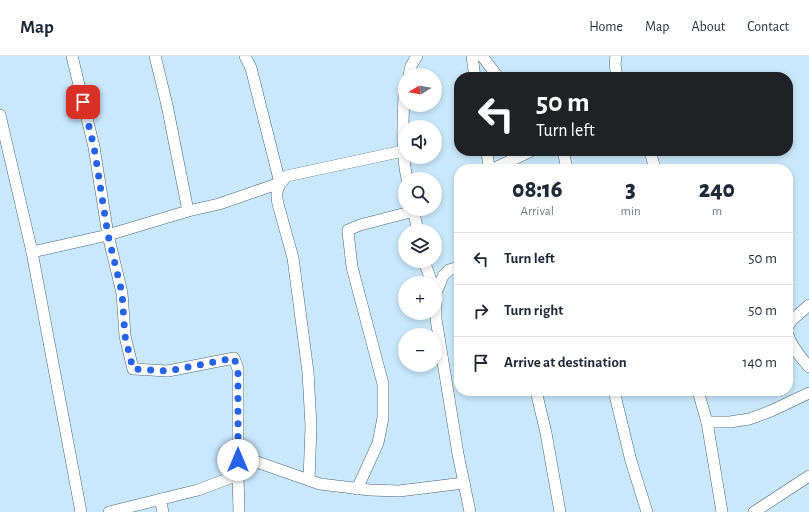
<!DOCTYPE html>
<meta charset="utf-8">
<style>
:root{--surface:#fff;--page:#f2f2f3;--text:#1f2937;--muted:#747a83;--line:#e0e1e3}
body{margin:0;font-family:"Alegreya Sans",sans-serif;background:var(--page);color:var(--text);height:100vh;display:flex;flex-direction:column;font-size:15px;white-space:nowrap}
*{box-sizing:border-box;margin:0}
p{font-size:13px;color:var(--muted)}
.icon{flex:none;width:22px;height:22px;fill:none;stroke:currentColor;stroke-width:2;stroke-linecap:round;stroke-linejoin:round}
.map{position:relative;flex:1;overflow:hidden}
.sheet{position:absolute;left:454px;top:108px;width:339px;height:232px;display:flex;flex-direction:column;background:var(--surface);border-radius:16px;box-shadow:0 2px 6px #0003}
.sheet>*{flex:none}
.guide{position:absolute;left:454px;top:16px;width:339px;height:84px;border-radius:16px;box-shadow:0 2px 6px #0003;background:#202124;color:#fff;overflow:hidden}
.needle{width:26px;rotate:259deg}
.controls{position:absolute;left:398px;top:12px;display:grid;gap:8px}
.controls a{display:grid;place-items:center;width:44px;height:44px;border-radius:50%;background:var(--surface);box-shadow:0 2px 6px #0003;font-size:20px}
.pin{position:absolute;display:grid;place-items:center;width:34px;height:34px;color:#fff;margin:-17px;border-radius:8px;box-shadow:0 2px 6px #0006}
.me{position:absolute;width:44px;margin:-22px;rotate:0deg;stroke-linejoin:round;filter:drop-shadow(0 0 3px #0008)}
.turn{display:flex;align-items:center;gap:14px;height:84px;padding:0 16px;font-size:18px}
.turn .icon{width:52px;height:52px;stroke-width:2.5}
.turn b{display:block;font-size:28px;line-height:34px}
.eta{display:flex;justify-content:space-evenly;align-items:center;height:68px;text-align:center}
.eta b{font-size:24px;font-weight:800;line-height:28px}
ul{padding:0;list-style:none}
li{display:flex;align-items:center;gap:12px;height:52px;padding:0 16px;border-top:1px solid var(--line)}
li div{flex:1}
li b{display:block;font-size:15px}
li em{font-style:normal}
header{display:flex;align-items:center;gap:24px;box-sizing:border-box;height:56px;padding:0 20px;background:var(--surface);border-bottom:1px solid var(--line)}
header strong{font-size:19px}
nav{display:flex;gap:22px;margin-inline-start:auto;font-size:14px}
.map>svg:first-child{display:block}
</style>
<header>
<strong>Map</strong>
<nav><a>Home</a><a>Map</a><a>About</a><a>Contact</a></nav>
</header>
<div class="map">
<svg width="809" height="456" viewBox="0 0 809 456">
<rect width="100%" height="100%" fill="#cae8fc"/>
<g fill="none" stroke-linecap="round" stroke-linejoin="round">
<defs>
<g id="street">
<path d="M72,0L94,91L108,179L122,237L125,280L133,313L168,315L234,302L238,313V419L239,456"/>
<path d="M155,0L167,49L188,155"/>
<path d="M472,0L475,21"/>
<path d="M482,0L498,21"/>
<path d="M616,0L615,8L617,21"/>
<path d="M409,19L411,10L417,0"/>
<path d="M405,34L404,39C403,68 401,94 407,123"/>
<path d="M0,59L32,196L81,456"/>
<path d="M487,95L489,113"/>
<path d="M563,95L567,113"/>
<path d="M650,95L655,113"/>
<path d="M493,113L531,95"/>
<path d="M413,153L418,175"/>
<path d="M32,196L108,179L188,155L219,148L280,127L251,12L245,0"/>
<path d="M424,205L432,227"/>
<path d="M459,211L449,214L443,220L436,237V263L458,398L470,456"/>
<path d="M788,270L792,264L809,249"/>
<path d="M788,279C792,292 801,301 809,311"/>
<path d="M536,335L546,377L560,456"/>
<path d="M614,335L631,405L647,456"/>
<path d="M698,335L707,366L722,456"/>
<path d="M707,366H730L749,363L771,355L809,337"/>
<path d="M309,424L311,370L308,316L293,202L278,148C275,135 278,129 287,120L403,95"/>
<path d="M357,433L378,387L383,362V328L352,211L348,176V174L360,169L414,155"/>
<path d="M160,443L163,456"/>
<path d="M109,456L198,434L238,419L257,406L320,428L370,434L399,435L464,427"/>
<path d="M754,456L809,420"/>
</g>
</defs>
<use href="#street" stroke="#4a6576" stroke-width="12"/>
<use href="#street" stroke="#fff" stroke-width="11"/>
</g>
<g fill="none" stroke-linecap="round" stroke-linejoin="round">
<path stroke="#2563eb" stroke-width="7" stroke-dasharray="0 12.6" d="M83,46L94,91L108,179L122,237L125,280L133,313L168,315L234,302L238,313V404"/>
</g>
</svg>
<div class="controls">
<a><svg class="needle" viewBox="-14 -14 28 28"><path d="M0-13l5 13h-10z" fill="#e53935"/><path d="M0 13l5-13h-10z" fill="#747a83"/></svg></a>
<a><svg class="icon" aria-label="sound" viewBox="0 0 24 24"><path d="M4 9h4l5-4v14l-5-4H4zM17 9q2 3 0 6"/></svg></a>
<a><svg class="icon" aria-label="search" viewBox="0 0 24 24"><circle cx="10" cy="10" r="6"/><path d="M15 15l6 6"/></svg></a>
<a><svg class="icon" aria-label="layers" viewBox="0 0 24 24"><path d="M12 4l9 5-9 5-9-5zM3 14l9 5 9-5"/></svg></a>
<a>+</a>
<a>−</a>
</div>
<div class="pin" style="left:83px;top:46px;background:#d93025"><svg class="icon" aria-label="arrive" viewBox="0 0 24 24"><path d="M6 21V4h12l-3 4 3 4H6"/></svg></div>
<svg class="me" style="left:238px;top:404px" viewBox="-20 -20 40 40"><circle r="19" fill="#fff"/><path d="M0-13L10 11 0 6-10 11z" fill="#2563eb"/></svg>
<div class="guide">
<div class="turn"><svg class="icon" aria-label="left" viewBox="0 0 24 24"><path d="M17 20v-9H6M10 6l-5 5 5 5"/></svg><div><b>50 m</b>Turn left</div></div>
</div>
<section class="sheet">
<div class="eta">
<div><b>08:16</b><p>Arrival</p></div>
<div><b>3</b><p>min</p></div>
<div><b>240</b><p>m</p></div>
</div>
<ul>
<li><svg class="icon" aria-label="left" viewBox="0 0 24 24"><path d="M17 20v-9H6M10 6l-5 5 5 5"/></svg><div><b>Turn left</b></div><em>50 m</em></li>
<li><svg class="icon" aria-label="right" viewBox="0 0 24 24"><path d="M7 20v-9h11M14 6l5 5-5 5"/></svg><div><b>Turn right</b></div><em>50 m</em></li>
<li><svg class="icon" aria-label="arrive" viewBox="0 0 24 24"><path d="M6 21V4h12l-3 4 3 4H6"/></svg><div><b>Arrive at destination</b></div><em>140 m</em></li>
</ul>
</section>
</div>
